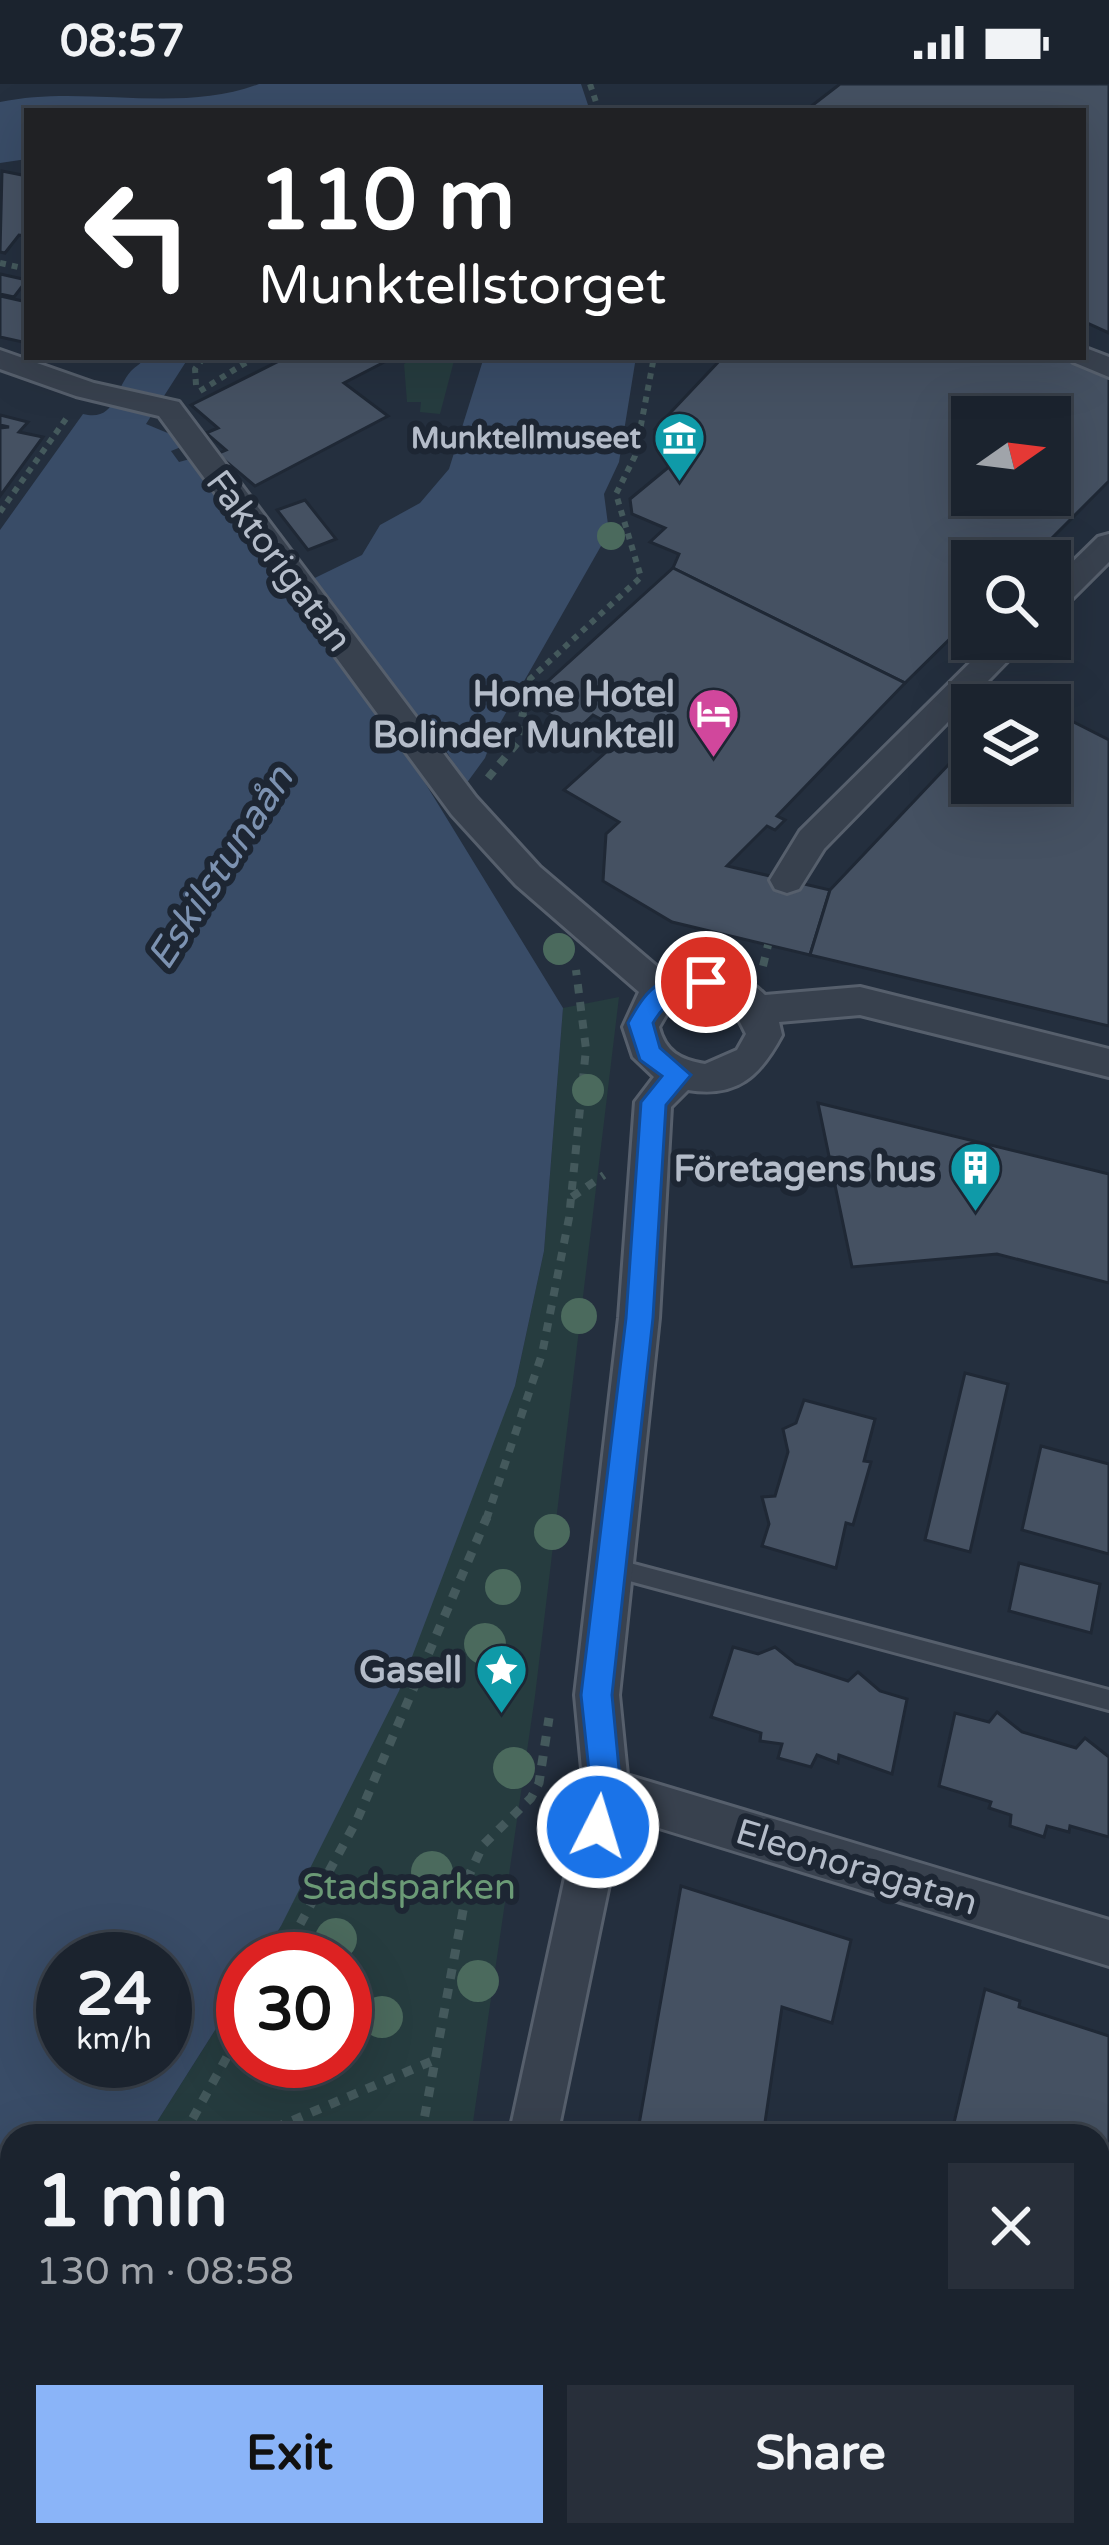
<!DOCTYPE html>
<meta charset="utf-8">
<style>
:root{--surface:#1b232e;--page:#282f3a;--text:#f1f3f6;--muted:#a0a4aa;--line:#39404a;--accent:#8ab4f8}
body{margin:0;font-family:"Varela Round",sans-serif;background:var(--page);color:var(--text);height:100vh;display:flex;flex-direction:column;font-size:45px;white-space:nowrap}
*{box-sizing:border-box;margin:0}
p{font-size:39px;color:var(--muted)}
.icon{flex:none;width:66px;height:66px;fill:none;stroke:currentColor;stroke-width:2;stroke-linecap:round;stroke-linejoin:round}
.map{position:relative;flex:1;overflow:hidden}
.panel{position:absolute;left:0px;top:2040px;width:1110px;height:423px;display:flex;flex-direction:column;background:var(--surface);border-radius:36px 36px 0 0;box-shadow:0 12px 48px #0002,0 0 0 3px var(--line)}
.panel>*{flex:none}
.banner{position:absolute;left:24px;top:24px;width:1062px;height:252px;border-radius:0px;box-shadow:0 12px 48px #0002,0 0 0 3px var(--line);background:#202124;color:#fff;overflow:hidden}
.needle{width:78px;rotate:76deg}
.buttons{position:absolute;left:951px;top:312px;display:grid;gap:24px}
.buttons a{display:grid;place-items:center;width:120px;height:120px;border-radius:0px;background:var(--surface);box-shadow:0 12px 48px #0002,0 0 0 3px var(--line);font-size:60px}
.speed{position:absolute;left:36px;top:1848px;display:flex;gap:24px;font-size:60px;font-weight:700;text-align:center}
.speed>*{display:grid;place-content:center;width:156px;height:156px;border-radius:50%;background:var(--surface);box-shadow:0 12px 48px #0002,0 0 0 3px var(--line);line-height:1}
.speed small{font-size:30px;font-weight:400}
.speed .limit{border:18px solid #d22;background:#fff;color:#111}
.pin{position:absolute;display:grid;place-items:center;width:102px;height:102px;color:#fff;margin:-51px;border:6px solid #fff;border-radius:50%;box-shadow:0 3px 12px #0007}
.me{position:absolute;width:132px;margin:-66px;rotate:5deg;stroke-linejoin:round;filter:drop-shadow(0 0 9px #0008)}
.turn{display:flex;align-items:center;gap:42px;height:252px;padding:0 36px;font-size:54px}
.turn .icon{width:156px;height:156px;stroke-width:2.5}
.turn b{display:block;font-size:84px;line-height:102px}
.round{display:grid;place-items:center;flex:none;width:126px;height:126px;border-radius:0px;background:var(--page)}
.head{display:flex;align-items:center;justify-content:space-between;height:204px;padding:0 36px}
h1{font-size:72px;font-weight:700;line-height:90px}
.button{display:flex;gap:24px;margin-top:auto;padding:24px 36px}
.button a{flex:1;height:138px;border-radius:0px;background:var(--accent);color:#111;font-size:48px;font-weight:700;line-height:138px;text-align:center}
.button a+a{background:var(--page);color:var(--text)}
.status{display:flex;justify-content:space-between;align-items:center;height:84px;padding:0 60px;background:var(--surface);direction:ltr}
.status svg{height:33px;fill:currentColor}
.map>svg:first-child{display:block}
</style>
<div class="status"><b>08:57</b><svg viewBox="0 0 49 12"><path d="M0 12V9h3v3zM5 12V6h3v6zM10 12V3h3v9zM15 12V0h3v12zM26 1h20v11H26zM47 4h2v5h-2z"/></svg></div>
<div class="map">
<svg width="1109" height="2461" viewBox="0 0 1109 2461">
<rect width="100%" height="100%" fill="#242f3e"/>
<g fill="#263c3f">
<path d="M416,273H455L440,330L420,328L421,318H407L404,280Z"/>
<path d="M619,913L535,1612L471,2052H148L243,1902V1977H345V1875H260L281,1842L515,1302L544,1167L563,924Z"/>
<path d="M12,2248V2451H391L389,2461H0V2263Z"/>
</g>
<g fill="#394c67" fill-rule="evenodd">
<path d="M259,0H581L590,27H27V75L0,79V18C85,0 177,31 259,0Z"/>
<path d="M146,273H189L146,340L170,350L181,363L171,367L179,378L190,375L286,508L362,471L380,441L420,419L449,385L484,273H636L619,378L604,410L609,448L495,648L485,674L466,700L442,660L411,676L563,924L544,1167L515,1302L399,1607L281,1842L260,1875H243V1902L148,2052H12V2248L0,2263V446L83,330C116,338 114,306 131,287C136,282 142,279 146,273ZM63,1875H165V1977H63Z"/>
</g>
<g fill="#455162" stroke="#1f2835" stroke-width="3" fill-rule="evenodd">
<path d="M840,0H1109V249L1083,237V27H805Z"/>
<path d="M2,87L27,92V152L19,151L5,169L0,168Z"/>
<path d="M0,190L27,196L14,213L0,210Z"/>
<path d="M0,212L27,218V259L0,253Z"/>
<path d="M287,273H394L344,299L388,332L255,402L217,370L226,366L206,349L218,344L191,321Z"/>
<path d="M723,273H1061L1109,294V397L1029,477H972V533L905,599L673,484L679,470L650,458L665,444L632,430L630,415L693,363L655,345ZM972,333H1050V411H972Z"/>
<path d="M0,331L28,338L19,348L43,353L0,412V344L9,343L0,341Z"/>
<path d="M305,416L336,455L308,466L277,426Z"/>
<path d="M673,484L905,599L777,732L785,736L775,746L767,742L727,782L830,806L810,871L672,838L603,797L606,750L619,738L564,706L627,649L593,631L577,646L526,617Z"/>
<path d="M1050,626L1109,656V942L810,871L830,806L968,660L960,655L972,642V699H1050Z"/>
<path d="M818,1019L1109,1090V1199L997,1170L852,1183Z"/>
<path d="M965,1289L1008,1300L970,1468L925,1456Z"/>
<path d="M804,1316L875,1335L864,1377L871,1378L853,1441L846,1439L836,1484L762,1462L769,1440L762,1413L775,1412L788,1368L783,1345L796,1339Z"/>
<path d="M1041,1362L1109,1380V1470L1022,1446Z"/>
<path d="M1019,1479L1100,1500L1091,1549L1009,1527Z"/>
<path d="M733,1563L758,1570L775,1563L796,1580L848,1597L858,1588L880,1607L907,1615L892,1690L839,1671L838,1679L817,1671L811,1683L778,1674L782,1660L760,1657L761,1649L711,1633Z"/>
<path d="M997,1628L1022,1648L1076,1664L1085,1654L1109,1673V1753L1070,1742L1069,1748L1047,1742L1044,1753L1010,1742L1011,1731L989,1724L991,1718L939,1702L955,1629L989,1638Z"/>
<path d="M681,1802L851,1856L832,1939L782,1923L763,2052H637Z"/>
<path d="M985,1905L1020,1917L1019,1923L1109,1952V2088L1098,2084V2052H951Z"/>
<path d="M552,2451H692L690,2461H550Z"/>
</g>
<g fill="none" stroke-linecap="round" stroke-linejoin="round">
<defs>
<path id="lane" d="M611,1474L1109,1606V1626L611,1492L604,1489L601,1483L604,1477Z"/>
<g id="street">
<path d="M1083,263L1109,273V293L1073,278L1069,273H1083Z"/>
<path d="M0,266L94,299L179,318L476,713L540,783L667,891C702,880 738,884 765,911L860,903L1109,965V993L860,931L779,938L782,951C760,992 738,1014 688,1006L671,1023L659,1234L619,1611L627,1691L1109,1836V1882L623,1733L557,2052H509L584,1706L575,1611L619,1234L635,1018L654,993L633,973L623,943L639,908L516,801L452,731L159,332L76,312L0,285ZM707,911L733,924L746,950L737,966L705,980C681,976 665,968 659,943L673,919Z"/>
<path d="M1109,450V478L1061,526L1050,529V500L1098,453Z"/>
<path d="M994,555H1029L824,765L799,805L787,809L775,805L770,796L800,747Z"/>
<path d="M415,2451H467L464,2461H412Z"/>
</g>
</defs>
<use href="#lane" stroke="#565f6c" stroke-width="6"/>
<use href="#street" stroke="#565f6c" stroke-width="6"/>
<g stroke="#44595c" stroke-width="6" stroke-dasharray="6 6" stroke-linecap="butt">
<path d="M590,0L599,27"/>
<path d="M0,179L27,185"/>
<path d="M196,301L195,285L204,273"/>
<path d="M200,307L255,273"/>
<path d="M0,428L68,332"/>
<path d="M523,632L530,595L641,493L616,410L635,372L654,273"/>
</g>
<g stroke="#44595c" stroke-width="8" stroke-dasharray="9 9" stroke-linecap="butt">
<path d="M488,694L517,659L523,629"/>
<path d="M763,882L768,861"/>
<path d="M572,1113L604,1091"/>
<path d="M486,1436L542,1270L569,1134L586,965L576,886"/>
</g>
<g stroke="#44595c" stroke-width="9" stroke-dasharray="10 10" stroke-linecap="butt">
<path d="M281,1875L357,1736L487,1433"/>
<path d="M183,2052L243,1944"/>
<path d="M256,2052L432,1977"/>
<path d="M421,2052L470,1789L483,1761L531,1714L539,1699L549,1634"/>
<path d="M0,2307L12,2290"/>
<path d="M305,2461L308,2451"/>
</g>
<use href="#lane" fill="#38414e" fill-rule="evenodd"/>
<use href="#street" fill="#38414e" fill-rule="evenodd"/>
</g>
<g fill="#4b6a5d">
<circle cx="611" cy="452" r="14"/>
<circle cx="559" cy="865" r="16"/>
<circle cx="588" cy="1006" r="16"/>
<circle cx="579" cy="1232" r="18"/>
<circle cx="552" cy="1448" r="18"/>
<circle cx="503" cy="1503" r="18"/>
<circle cx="485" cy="1560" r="21"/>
<circle cx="514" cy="1684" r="21"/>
<circle cx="432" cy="1788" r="21"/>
<circle cx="336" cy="1855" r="21"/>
<circle cx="478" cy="1897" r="21"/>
<circle cx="382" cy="1933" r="21"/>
</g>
<path fill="#1a73e8" stroke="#114b97" stroke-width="3" d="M706,888L719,898L715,904C685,913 670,910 653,939L660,964L691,991L666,1021L653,1234L612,1611L621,1706L609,1754L598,1758L587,1754L583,1743L591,1706L581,1611L626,1234L641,1018L662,992L640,976L628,939C651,897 660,895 706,888Z"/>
<defs>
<symbol id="museum-pin" viewBox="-11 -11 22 30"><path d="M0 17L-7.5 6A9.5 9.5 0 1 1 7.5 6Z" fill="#0f9aa8" stroke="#1d2633"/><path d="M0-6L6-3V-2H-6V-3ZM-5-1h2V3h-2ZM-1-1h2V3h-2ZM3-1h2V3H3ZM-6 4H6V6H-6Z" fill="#fff"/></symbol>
<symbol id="hotel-pin" viewBox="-11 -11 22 30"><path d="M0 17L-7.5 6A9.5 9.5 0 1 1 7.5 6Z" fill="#d1479c" stroke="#1d2633"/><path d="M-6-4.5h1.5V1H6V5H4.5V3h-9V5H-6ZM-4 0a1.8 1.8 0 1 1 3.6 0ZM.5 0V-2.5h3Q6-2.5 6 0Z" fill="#fff"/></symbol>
<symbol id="building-pin" viewBox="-11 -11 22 30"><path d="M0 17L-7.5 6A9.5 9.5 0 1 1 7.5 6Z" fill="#0f9aa8" stroke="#1d2633"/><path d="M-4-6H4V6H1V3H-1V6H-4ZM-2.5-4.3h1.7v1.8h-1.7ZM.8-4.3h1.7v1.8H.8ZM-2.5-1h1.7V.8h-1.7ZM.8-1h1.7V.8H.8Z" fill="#fff"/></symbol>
<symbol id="sight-pin" viewBox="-11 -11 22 30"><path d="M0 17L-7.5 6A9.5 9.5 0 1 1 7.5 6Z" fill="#0f9aa8" stroke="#1d2633"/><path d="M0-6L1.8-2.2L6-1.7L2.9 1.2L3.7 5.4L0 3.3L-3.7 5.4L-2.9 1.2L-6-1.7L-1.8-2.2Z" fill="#fff"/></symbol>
</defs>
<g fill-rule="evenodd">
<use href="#museum-pin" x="650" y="324" width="59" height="81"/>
<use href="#hotel-pin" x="684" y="600" width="59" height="81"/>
<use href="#building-pin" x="946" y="1054" width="59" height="81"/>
<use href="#sight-pin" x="472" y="1556" width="59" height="81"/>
</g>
<g text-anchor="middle" stroke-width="12" stroke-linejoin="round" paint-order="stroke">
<g font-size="30" font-weight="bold" fill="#b4bcc9" stroke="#1d2633" text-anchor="end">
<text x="641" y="364">Munktellmuseet</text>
</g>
<g font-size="36" fill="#b4bcc9" stroke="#1d2633">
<text transform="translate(280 476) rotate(53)" y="13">Faktorigatan</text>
<text transform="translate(857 1782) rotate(17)" y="13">Eleonoragatan</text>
</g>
<g font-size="36" font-weight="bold" fill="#b4bcc9" stroke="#1d2633" text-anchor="end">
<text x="675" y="622">Home Hotel<tspan x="675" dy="41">Bolinder Munktell</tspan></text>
<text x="936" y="1097">Företagens hus</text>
<text x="462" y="1598">Gasell</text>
</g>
<g font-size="36" fill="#6b9a76" stroke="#1d2633">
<text x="409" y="1815">Stadsparken</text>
</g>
<g font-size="39" font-style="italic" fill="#7c92b1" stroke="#1d2633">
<text transform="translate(219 783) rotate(-57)" y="14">Eskilstunaån</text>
</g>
</g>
</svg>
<div class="buttons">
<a><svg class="needle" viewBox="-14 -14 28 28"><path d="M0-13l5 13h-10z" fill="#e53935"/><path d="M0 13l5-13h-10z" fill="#a0a4aa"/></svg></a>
<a><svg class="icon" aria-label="search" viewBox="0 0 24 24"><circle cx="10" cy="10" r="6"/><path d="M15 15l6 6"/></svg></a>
<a><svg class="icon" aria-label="layers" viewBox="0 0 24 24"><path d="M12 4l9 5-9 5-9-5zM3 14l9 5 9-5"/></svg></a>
</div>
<div class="speed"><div>24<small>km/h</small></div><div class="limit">30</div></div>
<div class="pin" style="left:706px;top:898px;background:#d93025"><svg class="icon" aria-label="arrive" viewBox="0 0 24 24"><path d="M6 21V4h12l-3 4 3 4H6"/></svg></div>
<svg class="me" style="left:598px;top:1743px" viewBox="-20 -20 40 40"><circle r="17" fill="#1a73e8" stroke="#fff" stroke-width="3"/><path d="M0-11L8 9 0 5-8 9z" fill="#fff"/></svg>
<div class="banner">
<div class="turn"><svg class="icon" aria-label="left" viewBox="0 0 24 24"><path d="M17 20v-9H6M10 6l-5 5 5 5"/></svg><div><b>110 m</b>Munktellstorget</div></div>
</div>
<section class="panel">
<div class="head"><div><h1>1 min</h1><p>130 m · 08:58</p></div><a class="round"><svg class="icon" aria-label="close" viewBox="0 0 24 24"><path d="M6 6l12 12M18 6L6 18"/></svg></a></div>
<div class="button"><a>Exit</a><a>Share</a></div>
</section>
</div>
